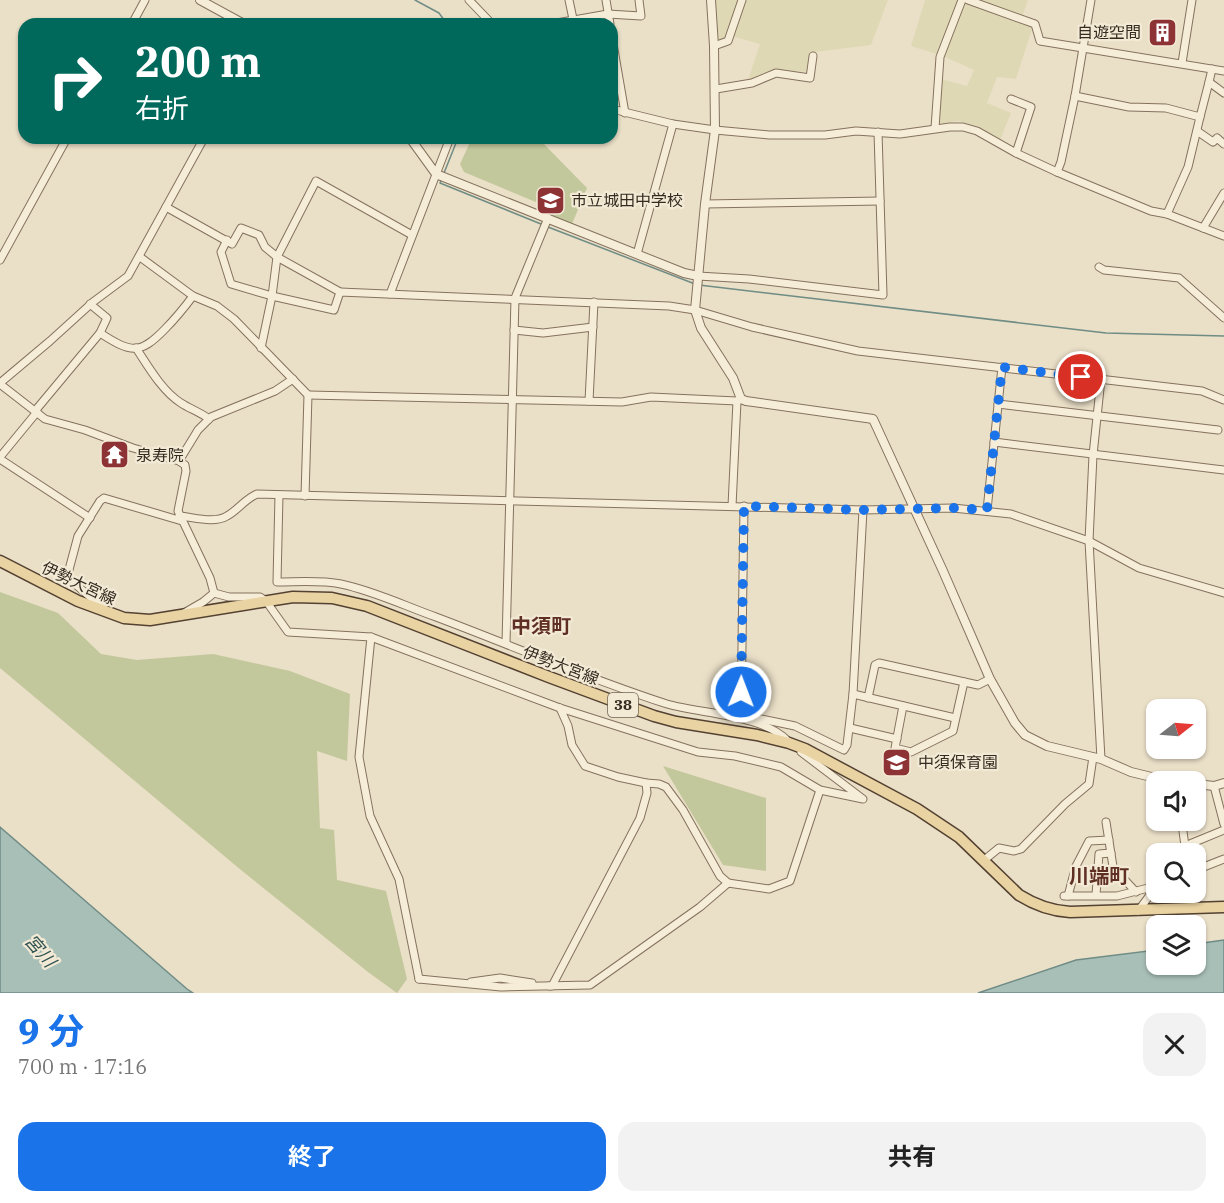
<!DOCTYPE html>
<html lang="ja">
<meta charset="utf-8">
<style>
:root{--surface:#fff;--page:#f2f2f2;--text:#222;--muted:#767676;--accent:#1a73e8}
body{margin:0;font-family:"IBM Plex Serif","Noto Sans JP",serif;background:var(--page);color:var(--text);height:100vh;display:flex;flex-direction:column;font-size:22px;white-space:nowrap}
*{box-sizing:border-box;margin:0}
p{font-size:20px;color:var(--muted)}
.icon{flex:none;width:33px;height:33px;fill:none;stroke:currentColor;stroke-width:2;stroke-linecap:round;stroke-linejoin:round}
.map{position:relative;height:993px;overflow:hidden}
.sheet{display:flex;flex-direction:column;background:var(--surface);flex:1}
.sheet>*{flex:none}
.banner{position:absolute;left:18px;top:18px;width:600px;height:126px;border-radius:18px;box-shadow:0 2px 4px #0004;background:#00695c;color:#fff;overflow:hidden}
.needle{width:39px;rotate:73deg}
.fabs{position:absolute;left:1146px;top:699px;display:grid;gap:12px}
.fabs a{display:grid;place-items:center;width:60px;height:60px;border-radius:12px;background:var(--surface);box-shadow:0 2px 4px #0004;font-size:30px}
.pin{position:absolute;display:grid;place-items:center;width:51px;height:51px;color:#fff;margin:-26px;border:3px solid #fff;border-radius:50%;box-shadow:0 2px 6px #0007}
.me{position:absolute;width:66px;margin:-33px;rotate:1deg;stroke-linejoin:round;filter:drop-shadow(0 0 4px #0008)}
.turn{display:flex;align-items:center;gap:21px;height:126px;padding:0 18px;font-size:27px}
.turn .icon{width:78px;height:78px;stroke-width:2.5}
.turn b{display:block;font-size:42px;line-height:51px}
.round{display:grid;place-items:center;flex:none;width:63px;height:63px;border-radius:18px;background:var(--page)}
.head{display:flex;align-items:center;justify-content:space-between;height:102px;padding:0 18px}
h1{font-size:36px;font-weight:700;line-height:45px;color:var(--accent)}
.cta{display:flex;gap:12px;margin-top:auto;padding:12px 18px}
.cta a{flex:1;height:69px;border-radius:18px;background:var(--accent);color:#fff;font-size:24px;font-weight:700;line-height:69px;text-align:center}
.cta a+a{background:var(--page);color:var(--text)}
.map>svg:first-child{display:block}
</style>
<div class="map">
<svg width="1224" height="993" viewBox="0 0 1224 993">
<rect width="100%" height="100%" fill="#eadfc7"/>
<g fill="#dfd8b5">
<path d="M713,0H888L871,45L815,52L809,72L778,70L767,72L759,79L748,80L760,44L735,37L716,40Z"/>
<path d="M925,0H1028L1023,14L1033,26L1016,79L997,77L987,103L1011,113L1000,140L979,127L959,121L937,124L941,79L967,86L974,70L943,56L911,46Z"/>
</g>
<g fill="#c3c89c">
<path d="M472,138H500L508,141L509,138L539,139L587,188L572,224L541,210L543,205L464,172L460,164Z"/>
<path d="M0,592L58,613L101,654L137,660L213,654L290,671L350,694L347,761L317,751L320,828L334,830L337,880L386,891L407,979L397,993L368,972L241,870L0,668Z"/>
<path d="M663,766L766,798V871L723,865Z"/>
</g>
<g fill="#a8bfb8" stroke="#6f8c85" stroke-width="1.5">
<path d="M0,827L187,989L193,993H0Z"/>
<path d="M1224,940V993H978L1076,960L1156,950V964H1196V944Z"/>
</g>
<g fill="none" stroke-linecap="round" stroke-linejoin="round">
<g stroke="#6f8c85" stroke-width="1.5">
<path d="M415,0L439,13L447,24"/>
<path d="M444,173L458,138"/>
<path d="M441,181L440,183L541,224"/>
<path d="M548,227L695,284"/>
<path d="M699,285L1106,333L1224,336"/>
</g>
<defs>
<g id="minor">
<path d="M469,0L492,24"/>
<path d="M569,0L573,19"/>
<path d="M606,0L610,24"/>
<path d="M968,0L1035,24L1040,41L1224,71"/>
<path d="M132,24L145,0"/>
<path d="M551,24L608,14L641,16L639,0"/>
<path d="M612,38L625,113"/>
<path d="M714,46L728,41L742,0"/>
<path d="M1182,63L1192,0"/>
<path d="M1212,69L1209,82L1224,93"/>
<path d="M716,89L752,83L776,73L810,78L813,56"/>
<path d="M1075,96L1129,107L1166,108L1200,117L1209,82"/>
<path d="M1011,99L1031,107L1016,153"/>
<path d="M612,109L673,124L715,130L769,135H825L856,131L900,134L950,127H963L977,131L1016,153L1057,172L1151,211L1167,214L1224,236"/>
<path d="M935,128L940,57L962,0"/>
<path d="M1197,131L1213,142L1217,138L1224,144"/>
<path d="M1057,172L1061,162L1075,96L1091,0"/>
<path d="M705,204L880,201"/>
<path d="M166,207L232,244L241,228L259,235L265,247L277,257L340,292"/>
<path d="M1167,214L1188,167L1200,117"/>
<path d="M1203,228L1224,193"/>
<path d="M227,240L221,252L231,284L272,296L334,310L340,292L669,306L695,310L752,327L858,351L1202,391L1224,400"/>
<path d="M637,254L673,124"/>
<path d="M140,257L193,296L217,306L234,319L308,395L305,496"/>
<path d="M0,260L67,138"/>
<path d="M1099,267L1104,270L1179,278L1224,318"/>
<path d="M698,276L749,279L883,295L878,132"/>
<path d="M390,294L450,138"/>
<path d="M90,304L107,318L100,333"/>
<path d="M514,330L543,333L593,327"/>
<path d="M136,348C148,366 162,391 181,403C190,409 200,412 209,419"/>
<path d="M261,348L272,296L277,257L316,181L412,235"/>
<path d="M1101,379L1093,455L1089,541L1101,759"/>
<path d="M0,383L50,341L93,302L128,276L204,138"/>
<path d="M0,384L45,419L85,430L133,448L179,461L185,465L186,471L178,511L210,578L214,593"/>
<path d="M308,395L622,402L651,397L737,401L741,399"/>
<path d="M589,401L594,302"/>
<path d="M998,404L1218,430"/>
<path d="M35,411L100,333C131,353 140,355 165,329C176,318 184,308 193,296"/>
<path d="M994,442L1224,470"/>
<path d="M0,457L37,412"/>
<path d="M0,459L90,518"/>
<path d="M179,461L198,430L211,417L275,391L293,379"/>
<path d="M279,495L277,582C298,582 320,580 341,584C374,591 405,606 436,617C513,646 589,679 667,704C702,714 764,715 788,741"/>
<path d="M732,506L737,401"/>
<path d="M987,510L1002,367"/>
<path d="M179,516C193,517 214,524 227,516C238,510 245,499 257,494L863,510L953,508L1011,514L1089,541L1139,568L1224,593"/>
<path d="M214,593L229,597H260L266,601L288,632L371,637L560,708L698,752L735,756L781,767L820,790L863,799L801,752"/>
<path d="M103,608L67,577L78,536L100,501L104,498L182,521"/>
<path d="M184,613L203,602L214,593"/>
<path d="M371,637L359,757L370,816L399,879L419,979"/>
<path d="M506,643L515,298L548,218"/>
<path d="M853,694L955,718"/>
<path d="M868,698L875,665L879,663L978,685L990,679"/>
<path d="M903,706L895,748L911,752L953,731L964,682"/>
<path d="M747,716L795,726L844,750L847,745L853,694L863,510"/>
<path d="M739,717L741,715L744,506"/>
<path d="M850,728L897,739"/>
<path d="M646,783L659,784L666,787L683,810L720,876L728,883"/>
<path d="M1214,786L1224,824"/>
<path d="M1184,820L1182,824L1185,846"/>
<path d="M1106,822L1114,873L1124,879L1136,892"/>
<path d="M1186,854L1185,846L1224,830"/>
<path d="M983,861L999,848L1014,851L1021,849L1065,804L1089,784L1093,757"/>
<path d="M1196,870L1224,859"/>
<path d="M1096,895L1099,854L1111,853"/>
<path d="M1064,896H1117L1156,886"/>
<path d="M1068,896L1076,866L1089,841L1109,840"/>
<path d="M1138,911L1156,887"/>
<path d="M419,979L501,987L590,985L700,907L728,883L769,889L790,881L820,790"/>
<path d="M471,982L500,978L532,983"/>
<path d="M549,986H552L640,818L647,793L646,783L618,777L585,766L572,745L568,726L560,708"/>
</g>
<g id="tertiary">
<path d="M200,0L244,24"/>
<path d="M711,0L714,46L715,130L705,204L695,310L701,328L733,378L741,399L746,401L873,419L943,571L990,679L1015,723L1025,735L1047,746L1101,759L1131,772L1172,782"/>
<path d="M410,138L436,174L684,273L698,276"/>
<path d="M1196,784L1214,786L1224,783"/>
</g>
<path id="primary" d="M0,561L78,601L124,618L150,620L293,597L332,598L367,606L549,677L654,716L676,722L757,735L789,743L805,749L917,809L959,837L1019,895C1035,905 1051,911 1070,912L1224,907"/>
</defs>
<use href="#minor" stroke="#84725e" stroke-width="9"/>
<use href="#tertiary" stroke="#84725e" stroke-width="10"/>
<use href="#primary" stroke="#534132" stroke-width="13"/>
<use href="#minor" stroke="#f6edd9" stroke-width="7"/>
<use href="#tertiary" stroke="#f6edd9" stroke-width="8"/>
<use href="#primary" stroke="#ead3a2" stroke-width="10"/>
</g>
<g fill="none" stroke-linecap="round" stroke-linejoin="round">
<path stroke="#1a73e8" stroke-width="10" stroke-dasharray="0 18" d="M741,692L744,506L863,510L953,508L987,510L1002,367L1081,377"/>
</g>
<defs>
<symbol id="building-square" viewBox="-11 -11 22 22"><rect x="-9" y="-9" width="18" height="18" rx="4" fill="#8e3335" stroke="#f3ead6"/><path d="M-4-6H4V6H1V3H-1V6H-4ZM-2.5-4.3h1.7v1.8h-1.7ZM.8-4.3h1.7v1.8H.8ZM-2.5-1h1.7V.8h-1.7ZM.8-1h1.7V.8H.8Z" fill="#fff"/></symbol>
<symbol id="school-square" viewBox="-11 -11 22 22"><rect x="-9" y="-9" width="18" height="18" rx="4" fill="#8e3335" stroke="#f3ead6"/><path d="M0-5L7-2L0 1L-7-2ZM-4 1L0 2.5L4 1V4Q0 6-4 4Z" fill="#fff"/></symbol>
<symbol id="temple-square" viewBox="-11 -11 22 22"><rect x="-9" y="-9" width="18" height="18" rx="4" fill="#8e3335" stroke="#f3ead6"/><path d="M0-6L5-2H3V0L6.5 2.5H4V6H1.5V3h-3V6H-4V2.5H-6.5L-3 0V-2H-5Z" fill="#fff"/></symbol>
</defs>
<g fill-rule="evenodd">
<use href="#building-square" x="1146" y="16" width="33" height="33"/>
<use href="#school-square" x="534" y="184" width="33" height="33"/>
<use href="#temple-square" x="98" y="438" width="33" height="33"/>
<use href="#school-square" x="880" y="746" width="33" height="33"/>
</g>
<g text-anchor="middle" stroke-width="4.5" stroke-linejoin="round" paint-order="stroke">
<rect fill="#f3ead6" stroke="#6f6457" stroke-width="1.5" x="608" y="693" width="30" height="24" rx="4.5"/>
<g font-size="15" font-weight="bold" fill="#362b20">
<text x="623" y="710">38</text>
</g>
<g font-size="16" fill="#362b20" stroke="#f3ead6" text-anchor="start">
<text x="1141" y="38" text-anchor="end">自遊空間</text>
<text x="571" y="206">市立城田中学校</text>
<text x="136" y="461">泉寿院</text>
<text x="918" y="768">中須保育園</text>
</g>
<g font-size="16" fill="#362b20" stroke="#f3ead6">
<text transform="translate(79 583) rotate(25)" y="6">伊勢大宮線</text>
<text transform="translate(561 665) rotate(21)" y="6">伊勢大宮線</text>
</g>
<g font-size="18" font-style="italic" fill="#315452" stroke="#f3ead6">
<text transform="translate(40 951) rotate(49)" y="6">宮川</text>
</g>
<g font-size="20" font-weight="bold" fill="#5f2f23" stroke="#f3ead6">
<text x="541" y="633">中須町</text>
<text x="1099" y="883">川端町</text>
</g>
</g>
</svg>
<div class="fabs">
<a><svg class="needle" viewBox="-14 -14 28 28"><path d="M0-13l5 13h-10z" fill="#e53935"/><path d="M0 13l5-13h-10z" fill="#767676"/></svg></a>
<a><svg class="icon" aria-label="sound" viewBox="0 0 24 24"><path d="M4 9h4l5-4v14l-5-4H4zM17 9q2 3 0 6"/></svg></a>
<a><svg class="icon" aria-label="search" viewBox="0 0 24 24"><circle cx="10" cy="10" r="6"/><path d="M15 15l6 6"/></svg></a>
<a><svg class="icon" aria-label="layers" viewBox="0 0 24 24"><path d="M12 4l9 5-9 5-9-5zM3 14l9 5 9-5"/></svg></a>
</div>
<div class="pin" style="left:1081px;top:377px;background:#d93025"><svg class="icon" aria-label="arrive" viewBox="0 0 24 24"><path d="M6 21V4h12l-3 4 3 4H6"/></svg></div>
<svg class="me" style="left:741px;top:692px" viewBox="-20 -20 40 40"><circle r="17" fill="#1a73e8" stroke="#fff" stroke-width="3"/><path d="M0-11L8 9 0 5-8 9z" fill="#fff"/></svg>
<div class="banner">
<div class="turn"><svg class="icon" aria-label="right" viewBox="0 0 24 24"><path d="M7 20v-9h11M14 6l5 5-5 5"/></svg><div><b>200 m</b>右折</div></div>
</div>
</div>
<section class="sheet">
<div class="head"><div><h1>9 分</h1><p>700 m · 17:16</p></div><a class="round"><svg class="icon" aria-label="close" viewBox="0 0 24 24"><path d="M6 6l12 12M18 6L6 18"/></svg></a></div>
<div class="cta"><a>終了</a><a>共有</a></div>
</section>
